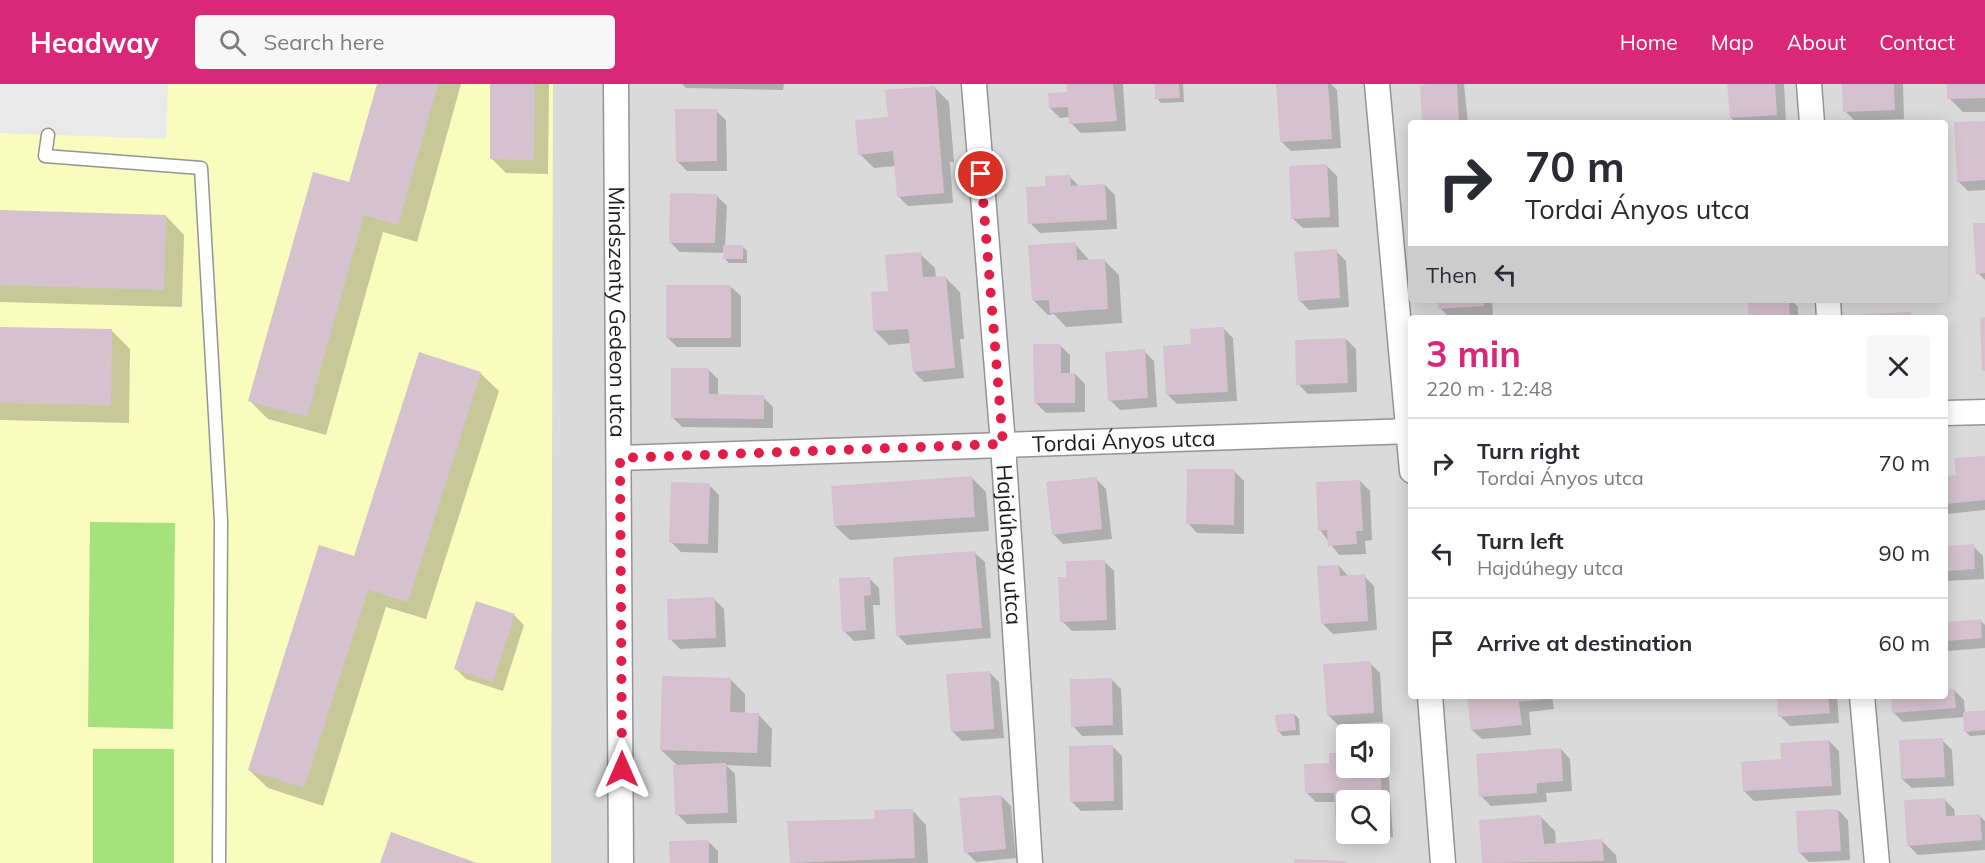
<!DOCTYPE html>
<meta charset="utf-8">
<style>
:root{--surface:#fff;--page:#f7f7f7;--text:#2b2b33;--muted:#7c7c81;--line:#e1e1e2;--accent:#db2777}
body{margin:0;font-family:Mulish,sans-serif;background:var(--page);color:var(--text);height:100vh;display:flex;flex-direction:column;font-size:22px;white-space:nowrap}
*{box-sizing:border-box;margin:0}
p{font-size:20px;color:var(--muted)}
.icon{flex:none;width:33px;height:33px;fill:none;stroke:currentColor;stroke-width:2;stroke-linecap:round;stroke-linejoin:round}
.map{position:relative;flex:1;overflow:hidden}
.side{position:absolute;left:1408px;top:231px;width:540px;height:384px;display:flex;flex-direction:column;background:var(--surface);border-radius:6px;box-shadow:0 3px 15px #0003}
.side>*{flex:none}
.top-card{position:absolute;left:1408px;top:36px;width:540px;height:183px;border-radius:6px;box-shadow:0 3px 15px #0003;background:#fff;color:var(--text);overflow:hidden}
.buttons{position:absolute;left:1336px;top:640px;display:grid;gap:12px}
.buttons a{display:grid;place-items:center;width:54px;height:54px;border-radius:6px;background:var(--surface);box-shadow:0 3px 15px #0003;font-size:30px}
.pin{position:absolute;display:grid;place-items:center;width:51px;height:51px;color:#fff;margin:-26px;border:3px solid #fff;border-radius:50%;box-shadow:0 2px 6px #0007}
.me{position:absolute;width:66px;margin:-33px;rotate:0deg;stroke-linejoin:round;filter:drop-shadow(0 0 4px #0008)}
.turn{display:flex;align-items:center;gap:21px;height:126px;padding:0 18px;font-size:27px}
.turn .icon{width:78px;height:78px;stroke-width:2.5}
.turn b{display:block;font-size:42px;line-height:51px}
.then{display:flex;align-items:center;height:57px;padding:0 18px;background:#0003;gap:12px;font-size:22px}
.round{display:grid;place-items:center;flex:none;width:63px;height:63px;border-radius:6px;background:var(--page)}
.overview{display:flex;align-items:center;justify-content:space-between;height:102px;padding:0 18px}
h1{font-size:36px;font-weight:700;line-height:45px;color:var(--accent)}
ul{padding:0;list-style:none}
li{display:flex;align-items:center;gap:18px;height:90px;padding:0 18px;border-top:2px solid var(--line)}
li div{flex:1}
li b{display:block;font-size:22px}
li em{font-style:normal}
header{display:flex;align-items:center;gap:36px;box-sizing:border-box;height:84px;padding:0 30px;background:var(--accent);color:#fff}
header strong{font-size:28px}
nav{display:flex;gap:33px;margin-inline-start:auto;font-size:21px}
.search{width:420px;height:54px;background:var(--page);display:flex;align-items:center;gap:15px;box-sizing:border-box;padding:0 21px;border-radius:6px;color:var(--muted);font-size:22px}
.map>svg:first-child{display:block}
</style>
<header>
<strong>Headway</strong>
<div class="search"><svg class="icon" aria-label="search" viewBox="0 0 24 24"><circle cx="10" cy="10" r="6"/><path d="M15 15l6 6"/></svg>Search here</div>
<nav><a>Home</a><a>Map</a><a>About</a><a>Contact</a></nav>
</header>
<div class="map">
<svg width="1985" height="779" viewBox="0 0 1985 779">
<rect width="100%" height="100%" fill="#efe2e7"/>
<path fill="#dbdadb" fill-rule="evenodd" d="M0,0H1985V779H0ZM1412,39H1946V216H1412ZM1412,234H1946V612H1412ZM1347,651H1380V684H1347ZM1347,717H1380V750H1347Z"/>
<path fill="#f8fcbd" d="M0,0H553L551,779H0Z"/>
<g fill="#a6e27c">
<path d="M90,438L175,439L173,645L88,643Z"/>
<rect x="93" y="665" width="81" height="114"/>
</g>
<path fill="#e9e9e9" d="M0,0H168L166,55L0,49Z"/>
<g fill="#0003" fill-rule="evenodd">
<path d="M378,0H461L417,158L383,148L326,351L268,335L250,317L350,100Z"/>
<path d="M492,0H549L548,90L506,89L491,74Z"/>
<path d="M682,0H784L783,6L686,4Z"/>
<path d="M1068,0H1123L1126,47L1081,49L1071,39L1070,33L1060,34L1050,24L1069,9Z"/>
<path d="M1156,0H1183L1184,18L1161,19L1157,14Z"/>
<path d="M1278,0H1331L1337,6L1341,64L1291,67L1281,57Z"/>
<path d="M1428,0H1464L1468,39H1424Z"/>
<path d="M1729,0H1784L1786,39H1737L1731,34Z"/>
<path d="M1844,0H1903L1904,35L1855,37L1845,27Z"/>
<path d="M1948,0H1985V28H1963L1949,14Z"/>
<path d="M935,4L949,18L954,78H950L953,119L908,122L898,112L896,82L874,84L860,70L889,34Z"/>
<path d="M716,27L726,36L727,87H687L677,77Z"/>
<path d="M1985,38V106L1968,107L1958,97Z"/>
<path d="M1327,82L1337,92L1339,143L1303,144L1293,135Z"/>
<path d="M1070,93L1080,103L1105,101L1115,111L1117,145L1040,149L1030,139L1047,104Z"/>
<path d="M717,112L727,122L725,162H742L747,167V179H729L725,175L724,169L680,168L670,158Z"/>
<path d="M0,127L166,132L184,151L182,223L0,218Z"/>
<path d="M1985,140V196L1978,189Z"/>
<path d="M1075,160L1090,177L1104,176L1119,191L1122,239L1066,243L1054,230L1048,231L1033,216Z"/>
<path d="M1336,167L1346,177L1349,223L1309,226L1299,216Z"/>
<path d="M920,170L935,184L936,194L945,193L960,208L964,255H960L964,294L924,298L914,288L911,259L889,261L875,247L889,209Z"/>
<path d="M731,203L741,212V263H677L667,253Z"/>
<path d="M1439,216H1492L1493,231L1450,234L1440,224Z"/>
<path d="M1749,216H1791L1798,223V234H1750Z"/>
<path d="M0,244L112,247L130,265L129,339L0,336Z"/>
<path d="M1223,244L1233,254L1237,317L1177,320L1167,310Z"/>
<path d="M1346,255L1356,265L1357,308L1308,310L1298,300Z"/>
<path d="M1060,261L1070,271V290H1075L1085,300V328L1046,329L1036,319Z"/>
<path d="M1144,267L1154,277L1157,323L1120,326L1110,316Z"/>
<path d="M708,285L718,295V312L763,313L773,323V344L682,343L672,333Z"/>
<path d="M480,289L499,307L426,535L386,523L323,722L268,704L249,686L355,474Z"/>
<path d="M1985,373V426L1946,430V394L1958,393Z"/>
<path d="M1234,387L1244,397V450L1197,449L1188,439Z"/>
<path d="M972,394L986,408L989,447L850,456L835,442Z"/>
<path d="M1096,395L1106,405L1112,455L1063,460L1053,450Z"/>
<path d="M1360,397L1370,407L1372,456L1365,457L1366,470L1339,471L1320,446Z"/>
<path d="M709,401L719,411L718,469L681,468L671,458Z"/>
<path d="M1973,462L1983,472L1984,495L1946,497V463Z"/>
<path d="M975,469L985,478L991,554L907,561L897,551Z"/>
<path d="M1104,477L1114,487L1116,546L1072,547L1062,537L1068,494Z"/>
<path d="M1339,482L1349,493L1364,492L1374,502L1377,546L1333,550L1323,540Z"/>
<path d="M869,494L879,504L880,521H873L875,555L854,557L844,547Z"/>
<path d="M714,515L724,525L726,563L680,565L670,555Z"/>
<path d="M514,531L524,541L503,607L466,595L456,585Z"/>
<path d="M1980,536L1985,541V564L1946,567V539Z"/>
<path d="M1370,579L1380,589L1383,638L1338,641L1328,631Z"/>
<path d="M989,588L999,598L1004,654L962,657L952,647Z"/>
<path d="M1111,595L1121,605L1123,651L1082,652L1073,642Z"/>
<path d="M731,596L745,610V630H758L772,645L771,683L726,681L735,690L737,739L687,740L677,730L678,682L661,666Z"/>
<path d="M1954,606L1964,616L1965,629L1985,628V651L1970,652L1966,648L1965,633L1903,638L1893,628L1892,612H1946V607Z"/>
<path d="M1469,612H1552L1554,625L1529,628L1531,651L1482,655L1472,646Z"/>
<path d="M1796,612H1837L1839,639L1790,642L1780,632Z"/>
<path d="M1294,630L1299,635L1300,651L1283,652L1278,647Z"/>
<path d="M1942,656L1952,666L1954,702L1912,704L1902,695Z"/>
<path d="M1829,657L1839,667L1841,711L1754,717L1744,707L1782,676Z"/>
<path d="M1112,662L1122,672L1123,726L1081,727L1071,717Z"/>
<path d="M1561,665L1570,675L1572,707L1546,709L1547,718L1491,722L1481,712Z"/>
<path d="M1347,670V684H1380V671L1388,680L1393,753L1347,756L1337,746L1336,718H1316L1306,708L1331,681ZM1347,717H1380V750H1347Z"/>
<path d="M1001,712L1011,722L1016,774L976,778L966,768Z"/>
<path d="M1944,715L1954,725L1955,733L1979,731L1985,737V766L1918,771L1908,761Z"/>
<path d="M912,726L926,741L928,779H791L876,737Z"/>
<path d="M1838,726L1848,736L1850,776L1809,778L1799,768Z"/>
<path d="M1541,733L1555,747L1556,760L1602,757L1616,771L1617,779H1484L1480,737Z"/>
<path d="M708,757L718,767V779H672Z"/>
</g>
<g fill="#d6c2ce">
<path d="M377,0H438L398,141L364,131L307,333L248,317L313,88L349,98Z"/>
<path d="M490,0H535L534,76L490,75Z"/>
<path d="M1067,0H1113L1117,37L1069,40L1068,23L1049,24L1048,9L1067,8Z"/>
<path d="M1155,0H1179L1180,14L1155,15Z"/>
<path d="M1276,0H1328L1332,55L1280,58Z"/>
<path d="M1426,0H1457L1459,39H1422L1420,2Z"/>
<path d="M1727,0H1775L1777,31L1730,34Z"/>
<path d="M1842,0H1894L1895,26L1843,28Z"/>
<path d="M1947,0H1985V14L1947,15Z"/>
<path d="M935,2L944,109L897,113L893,67L858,71L855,36L888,33L885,6Z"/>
<path d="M675,25H717V77L676,78Z"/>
<path d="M1985,37V96L1957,98L1954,38Z"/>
<path d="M1327,80L1330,133L1291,135L1289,82Z"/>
<path d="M1070,91L1071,102L1105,100L1107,136L1028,140L1026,103L1046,102L1045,92Z"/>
<path d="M670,109L717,110L715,159H669Z"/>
<path d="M0,126L166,131L164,206L0,201Z"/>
<path d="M1973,139H1985V189L1976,190Z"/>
<path d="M1076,158L1077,176L1105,175L1108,225L1050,229L1049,216L1032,217L1028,161Z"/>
<rect x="723" y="161" width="20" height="14"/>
<path d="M1337,165L1340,214L1298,217L1294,168Z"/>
<path d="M921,168L923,193L946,192L955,284L913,288L908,245L873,247L871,208L888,207L885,171Z"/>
<rect x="666" y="201" width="65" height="53"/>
<path d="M1438,216H1484V222L1438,225Z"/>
<path d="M1748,216H1789L1790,234H1748Z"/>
<path d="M1911,228V234H1862V230Z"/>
<path d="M1985,233V287H1982L1980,234Z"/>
<path d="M0,243L112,245L111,321L0,319Z"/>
<path d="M1224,243L1228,308L1166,311L1163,262L1191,260L1190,245Z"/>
<path d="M1346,254L1348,299L1296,301L1295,256Z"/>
<path d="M1033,260H1061V289H1075V319H1034Z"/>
<path d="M1145,265L1148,314L1108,317L1105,268Z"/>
<path d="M419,268L481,288L408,518L368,506L304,704L248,686L319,461L354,472Z"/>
<path d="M671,284H709V310L764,311V335L671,334Z"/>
<path d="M1985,372V416L1946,420V392L1956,391L1954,374Z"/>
<path d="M1187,385H1235L1234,441L1186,440Z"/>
<path d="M972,392L975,433L834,442L831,402Z"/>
<path d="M1097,393L1102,445L1052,451L1046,398Z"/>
<path d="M1360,396L1363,447H1356L1357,460L1328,462L1327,446L1318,447L1316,398Z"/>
<path d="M671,398L710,399L708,460L669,459Z"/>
<path d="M1974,460L1975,485L1946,487V462Z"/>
<path d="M975,467L982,544L896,552L893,473Z"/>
<path d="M1105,476L1107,536L1060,538L1058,493H1066V477Z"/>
<path d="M1339,481L1340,492L1365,490L1368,537L1321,540L1317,482Z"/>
<path d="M870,493L871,511L864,512L866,546L842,548L839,494Z"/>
<path d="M715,513L716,554L668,556L667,515Z"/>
<path d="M476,517L515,530L493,598L454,585Z"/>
<path d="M1981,535L1982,554L1946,557V538Z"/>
<path d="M1371,577L1374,629L1327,632L1323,580Z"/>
<path d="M990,587L994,645L951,648L946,590Z"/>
<path d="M662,592L731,594L730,628L759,629L757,669L660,666Z"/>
<path d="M1112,594L1113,641L1071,643L1070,595Z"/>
<path d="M1946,605H1954L1956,624L1892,629L1891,612H1946Z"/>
<path d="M1467,612H1544V615L1519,618L1522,641L1471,646Z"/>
<path d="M1828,612L1830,629L1778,633L1777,614Z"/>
<path d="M1985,626V646L1964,648L1963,628Z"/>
<path d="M1294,629L1296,646L1277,648L1275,631Z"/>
<path d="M1943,654L1945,693L1901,695L1899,656Z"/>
<path d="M1829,656L1832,702L1743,707L1741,678L1781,675L1780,659Z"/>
<path d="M1113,661L1114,717L1070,718L1069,662Z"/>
<path d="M1561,664L1563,697L1537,699V709L1479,713L1476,670Z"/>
<path d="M1329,669H1347V684H1380L1384,744H1380V717H1347V746L1336,747L1334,709H1305L1304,680L1329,679Z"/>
<path d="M726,679L728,729L675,731L673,681Z"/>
<path d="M1001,711L1006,765L964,769L959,714Z"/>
<path d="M1945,714L1946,732L1980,730L1982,756L1907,762L1904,716Z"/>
<path d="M913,725L915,774L790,779L787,737L875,735L874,726Z"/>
<path d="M1838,725L1841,767L1798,769L1796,727Z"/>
<path d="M1541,731L1544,760L1602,755L1604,777L1482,779L1479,736Z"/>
<path d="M391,748L477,779H380Z"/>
<path d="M709,756V779H670L669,757Z"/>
<path d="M1294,775L1347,777V779H1294Z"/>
</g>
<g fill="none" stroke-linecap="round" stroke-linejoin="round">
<defs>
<path id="service" d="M48,51L45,72L201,84L221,437L219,779"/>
<g id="minor">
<path id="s1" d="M616,0L621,779"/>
<path id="s2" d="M974,0L1003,360L1030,779"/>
<path d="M1377,0L1412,387"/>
<path d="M1809,0L1812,39"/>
<path d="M1828,216L1829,234"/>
<path d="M1946,329L1985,328"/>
<path id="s3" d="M620,374L1412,347"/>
<path d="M1430,612L1443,779"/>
<path d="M1862,612L1877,779"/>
</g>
</defs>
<use href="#service" stroke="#949494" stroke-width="15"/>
<use href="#minor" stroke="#949494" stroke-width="27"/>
<use href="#service" stroke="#fff" stroke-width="12"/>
<use href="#minor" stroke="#fff" stroke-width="24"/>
</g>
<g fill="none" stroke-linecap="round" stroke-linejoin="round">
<path stroke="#e11d48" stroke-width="10" stroke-dasharray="0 18" d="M622,685L620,374L1003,360L981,90"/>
</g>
<g text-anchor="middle" stroke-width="6" stroke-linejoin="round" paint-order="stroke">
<g font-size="22" fill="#1d1d1d" stroke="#fff">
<text dy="8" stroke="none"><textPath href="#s1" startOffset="228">Mindszenty Gedeon utca</textPath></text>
<text dy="8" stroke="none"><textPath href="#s3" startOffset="504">Tordai Ányos utca</textPath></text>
<text dy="8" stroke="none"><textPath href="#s2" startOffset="462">Hajdúhegy utca</textPath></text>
</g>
</g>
</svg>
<div class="buttons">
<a><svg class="icon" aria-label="sound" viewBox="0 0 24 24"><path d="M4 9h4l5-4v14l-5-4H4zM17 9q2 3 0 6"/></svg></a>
<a><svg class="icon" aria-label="search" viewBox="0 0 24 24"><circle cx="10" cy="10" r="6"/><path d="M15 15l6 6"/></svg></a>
</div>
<div class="pin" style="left:981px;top:90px;background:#d93025"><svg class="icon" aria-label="arrive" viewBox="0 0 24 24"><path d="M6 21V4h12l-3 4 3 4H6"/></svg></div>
<svg class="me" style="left:622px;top:685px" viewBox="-20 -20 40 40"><path d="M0-17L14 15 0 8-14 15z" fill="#e11d48" stroke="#fff" stroke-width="4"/></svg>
<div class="top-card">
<div class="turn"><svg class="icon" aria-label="right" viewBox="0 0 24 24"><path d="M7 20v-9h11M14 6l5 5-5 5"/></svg><div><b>70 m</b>Tordai Ányos utca</div></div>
<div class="then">Then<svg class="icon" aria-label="left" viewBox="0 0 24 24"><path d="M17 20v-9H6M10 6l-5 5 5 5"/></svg></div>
</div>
<section class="side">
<div class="overview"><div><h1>3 min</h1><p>220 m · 12:48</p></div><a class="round"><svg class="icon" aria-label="close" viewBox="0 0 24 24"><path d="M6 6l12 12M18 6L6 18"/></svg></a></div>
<ul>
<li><svg class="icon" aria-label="right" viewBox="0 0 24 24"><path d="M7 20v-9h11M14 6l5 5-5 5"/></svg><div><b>Turn right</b><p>Tordai Ányos utca</p></div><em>70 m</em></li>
<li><svg class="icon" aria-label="left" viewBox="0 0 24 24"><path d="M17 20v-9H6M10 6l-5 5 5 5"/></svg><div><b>Turn left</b><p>Hajdúhegy utca</p></div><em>90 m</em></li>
<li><svg class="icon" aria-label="arrive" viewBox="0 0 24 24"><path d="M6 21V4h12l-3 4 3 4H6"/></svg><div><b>Arrive at destination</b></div><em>60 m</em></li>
</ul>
</section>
</div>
